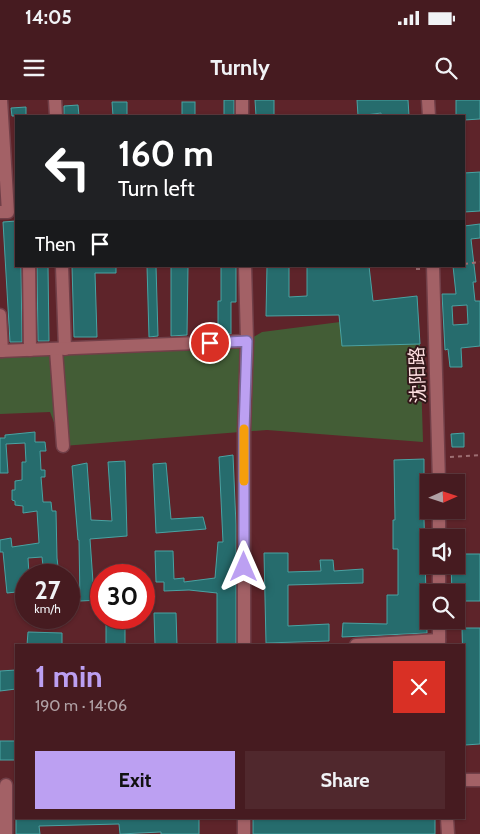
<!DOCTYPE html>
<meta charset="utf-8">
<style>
:root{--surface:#461b20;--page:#50282d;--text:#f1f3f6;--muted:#b0a1a5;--line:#5e393e;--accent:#bca0f2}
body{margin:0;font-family:Cabin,"Noto Sans SC",sans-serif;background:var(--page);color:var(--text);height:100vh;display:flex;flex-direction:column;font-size:19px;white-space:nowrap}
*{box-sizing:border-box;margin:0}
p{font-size:16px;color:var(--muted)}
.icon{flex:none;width:28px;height:28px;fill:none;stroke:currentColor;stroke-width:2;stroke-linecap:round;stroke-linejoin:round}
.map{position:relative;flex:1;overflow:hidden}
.panel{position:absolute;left:15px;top:544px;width:450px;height:175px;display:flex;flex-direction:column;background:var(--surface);border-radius:0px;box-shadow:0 1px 4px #0004,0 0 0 1px var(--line)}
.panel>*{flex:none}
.top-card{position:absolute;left:15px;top:15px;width:450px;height:152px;border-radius:0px;box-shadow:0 1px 4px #0004,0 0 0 1px var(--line);background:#202124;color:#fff;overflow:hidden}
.needle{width:32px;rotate:87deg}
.controls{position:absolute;left:420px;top:374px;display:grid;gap:10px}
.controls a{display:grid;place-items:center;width:45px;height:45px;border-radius:0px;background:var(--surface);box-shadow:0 1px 4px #0004,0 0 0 1px var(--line);font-size:25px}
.speed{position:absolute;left:15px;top:464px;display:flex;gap:10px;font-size:25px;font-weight:700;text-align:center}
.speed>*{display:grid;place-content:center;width:65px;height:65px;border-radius:50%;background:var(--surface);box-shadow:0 1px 4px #0004,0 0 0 1px var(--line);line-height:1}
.speed small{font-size:12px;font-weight:400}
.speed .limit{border:8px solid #d22;background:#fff;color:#111}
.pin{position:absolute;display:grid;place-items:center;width:42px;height:42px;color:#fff;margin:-21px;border:2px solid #fff;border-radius:50%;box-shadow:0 1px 5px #0007}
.me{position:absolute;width:55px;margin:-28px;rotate:0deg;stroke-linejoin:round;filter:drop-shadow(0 0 4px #0008)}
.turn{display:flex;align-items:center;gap:18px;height:105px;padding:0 20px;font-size:22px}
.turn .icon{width:65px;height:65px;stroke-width:2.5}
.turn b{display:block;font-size:35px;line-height:42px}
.then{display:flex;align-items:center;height:48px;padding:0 20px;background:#0003;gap:10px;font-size:19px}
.round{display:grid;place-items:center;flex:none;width:52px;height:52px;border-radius:0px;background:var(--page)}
.head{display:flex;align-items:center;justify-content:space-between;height:85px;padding:0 20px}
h1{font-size:30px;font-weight:700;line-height:38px;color:var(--accent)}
.button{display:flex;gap:10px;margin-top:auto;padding:10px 20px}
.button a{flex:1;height:58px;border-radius:0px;background:var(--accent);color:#111;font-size:20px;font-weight:700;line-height:58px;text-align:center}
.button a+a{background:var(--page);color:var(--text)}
.status{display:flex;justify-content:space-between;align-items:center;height:35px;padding:0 25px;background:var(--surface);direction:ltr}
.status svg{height:14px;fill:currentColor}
header{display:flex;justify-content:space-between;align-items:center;height:65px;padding:0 20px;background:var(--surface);font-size:22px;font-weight:700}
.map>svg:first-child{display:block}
</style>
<div class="status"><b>14:05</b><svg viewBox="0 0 49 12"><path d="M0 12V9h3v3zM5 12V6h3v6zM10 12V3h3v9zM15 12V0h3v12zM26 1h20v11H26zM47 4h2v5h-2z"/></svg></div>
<header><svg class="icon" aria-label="menu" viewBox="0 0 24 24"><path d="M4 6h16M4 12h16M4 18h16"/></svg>Turnly<svg class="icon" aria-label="search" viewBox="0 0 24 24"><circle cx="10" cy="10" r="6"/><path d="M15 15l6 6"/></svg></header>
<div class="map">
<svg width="480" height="734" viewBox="0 0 480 734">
<rect width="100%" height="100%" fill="#5e242a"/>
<path fill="#435d36" d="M340,222L343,246L420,244L423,342L267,330L63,346L50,312L0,314V251L247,241L262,232Z"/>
<g fill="#266c6d" stroke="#49a3a3" fill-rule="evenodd">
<rect x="224" y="0" width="10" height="16"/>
<path d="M255,0H274V16H256Z"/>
<path d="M357,0H408L409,16H381V13L358,16Z"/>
<path d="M456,0H480V19L464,20V16H456Z"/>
<path d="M112,2H127V16H113Z"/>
<rect x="182" y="2" width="13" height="14"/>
<path d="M78,5L79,16H64V6Z"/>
<path d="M26,7V16H12L11,8Z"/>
<path d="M480,72V111L464,112V73Z"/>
<path d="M16,121V166H21L22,242H10L3,122Z"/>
<path d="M480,124V138L471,139L476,182H473L475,201H480V246L461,248L462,267H450L448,249L445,250L442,194H456L453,166H464V126ZM467,205L468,224L453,225L452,206Z"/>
<path d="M37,166H48L49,241H38Z"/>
<path d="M72,166H116V173H95L97,237H74Z"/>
<path d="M147,166H156L158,236L149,237Z"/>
<path d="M171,166H188L187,235L171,236Z"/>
<path d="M221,166H236V202H231V234H218V201H221Z"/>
<path d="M267,166H289V197L307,196V166H369L373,201L417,196L420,244L342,246L339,215L266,216Z"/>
<path d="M35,332V342H45L46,351H40L41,370H45V377H41L43,402H51L52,411H56L57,458L59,475H44L42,457L28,458L29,475H26V491L7,493L3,452H0V440L11,438L12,447L39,443L37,411L23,413V406L15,405V401L12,400V390H15V381L22,380V362H26L25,343L6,344L8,373H0V338H5V335Z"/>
<path d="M464,333V347H452L451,334Z"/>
<path d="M233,355L236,425V545H217V493L189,490L164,491V482H156L155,451H173L174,479L184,478V482L215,478L218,442H223L219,357Z"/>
<path d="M424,359V419L427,533L342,537L343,523L387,524V495H398V449H393V420H395L394,360Z"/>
<path d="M125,361L127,436L90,439L93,482H101V500L80,501L79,440H78L72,366L87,363L91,420L112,421L108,362Z"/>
<path d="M166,363L171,419L203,417L206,429L156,433L153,364Z"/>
<path d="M264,453H288V472L321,471L320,460H333L334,471L363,469V483L288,485V526L329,524V541L266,543Z"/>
<path d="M456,454H480V501H456V492H452L451,465H456Z"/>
<path d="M154,513H176L177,545H155Z"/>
<path d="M125,523V545H106V524Z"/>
<path d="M462,528H480V644L465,645Z"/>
<path d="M28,532L62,533V545H27Z"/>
<path d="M16,570V589L0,591V571Z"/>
<rect x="0" y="641" width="16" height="19"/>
<path d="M16,718H199V734H161V732L120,734L119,724L39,726L40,734H16Z"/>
<rect x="253" y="718" width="182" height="16"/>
</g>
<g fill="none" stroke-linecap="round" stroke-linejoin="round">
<defs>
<g id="minor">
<path d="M55,0L56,16"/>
<path d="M428,0L429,16"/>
<path d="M242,16V0"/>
<path d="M0,112H8L1,0"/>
<path d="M29,166L30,250"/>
<path d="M62,166L65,249"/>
<path d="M433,166L439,382"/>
<path d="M0,215L2,251"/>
<path d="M56,250L63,346"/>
<path d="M0,251L247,241"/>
<path d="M439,438V410"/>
<path d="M439,492V465"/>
<path d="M439,520V545"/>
<path d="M244,545V331L247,241L245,166"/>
<path d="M356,545L439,540"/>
<path d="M464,680H480"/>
<path d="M6,685V734"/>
<path d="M244,718V734"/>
<path d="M447,718L448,734"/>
</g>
</defs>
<use href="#minor" stroke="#713f48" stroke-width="15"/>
<g stroke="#9e6f73" stroke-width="2" stroke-dasharray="4 4" stroke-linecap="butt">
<path d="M464,164L480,162"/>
<path d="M443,167L448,166"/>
<path d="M416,169H423"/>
<path d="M450,357L480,355"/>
</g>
<use href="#minor" stroke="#a36166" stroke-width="12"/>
</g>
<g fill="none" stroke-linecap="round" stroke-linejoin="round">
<defs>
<path id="route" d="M210,243L247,241L244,331V467"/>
</defs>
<use href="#route" stroke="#7a689d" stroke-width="12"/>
<use href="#route" stroke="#bca0f2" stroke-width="9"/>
<path stroke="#f59e0b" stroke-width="9" d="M244,381V329"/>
</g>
<g text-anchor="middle" stroke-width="4" stroke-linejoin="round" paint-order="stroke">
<g font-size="19" fill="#fedfe0" stroke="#32181a">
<text transform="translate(417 275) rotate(-92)" y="7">沈阳路</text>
</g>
</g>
</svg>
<div class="controls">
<a><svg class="needle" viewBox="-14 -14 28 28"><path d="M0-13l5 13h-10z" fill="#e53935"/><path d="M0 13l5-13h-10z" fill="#b0a1a5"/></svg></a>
<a><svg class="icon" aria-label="sound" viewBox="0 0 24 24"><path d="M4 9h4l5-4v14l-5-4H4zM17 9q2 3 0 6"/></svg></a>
<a><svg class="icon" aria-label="search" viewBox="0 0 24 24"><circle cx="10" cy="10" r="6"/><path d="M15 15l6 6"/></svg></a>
</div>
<div class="speed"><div>27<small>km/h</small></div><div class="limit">30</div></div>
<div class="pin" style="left:210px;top:243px;background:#d93025"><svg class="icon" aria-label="arrive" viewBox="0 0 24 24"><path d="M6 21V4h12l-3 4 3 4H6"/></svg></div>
<svg class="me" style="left:244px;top:467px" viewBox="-20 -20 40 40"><path d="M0-17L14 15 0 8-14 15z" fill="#bca0f2" stroke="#fff" stroke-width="4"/></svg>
<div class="top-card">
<div class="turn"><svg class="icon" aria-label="left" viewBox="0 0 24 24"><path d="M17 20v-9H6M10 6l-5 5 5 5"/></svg><div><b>160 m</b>Turn left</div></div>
<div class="then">Then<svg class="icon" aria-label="arrive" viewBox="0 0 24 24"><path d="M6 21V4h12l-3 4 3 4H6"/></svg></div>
</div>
<section class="panel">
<div class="head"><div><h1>1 min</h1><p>190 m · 14:06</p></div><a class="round" style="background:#d93025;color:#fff"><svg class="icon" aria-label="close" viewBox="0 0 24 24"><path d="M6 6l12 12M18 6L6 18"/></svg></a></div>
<div class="button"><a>Exit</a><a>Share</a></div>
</section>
</div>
